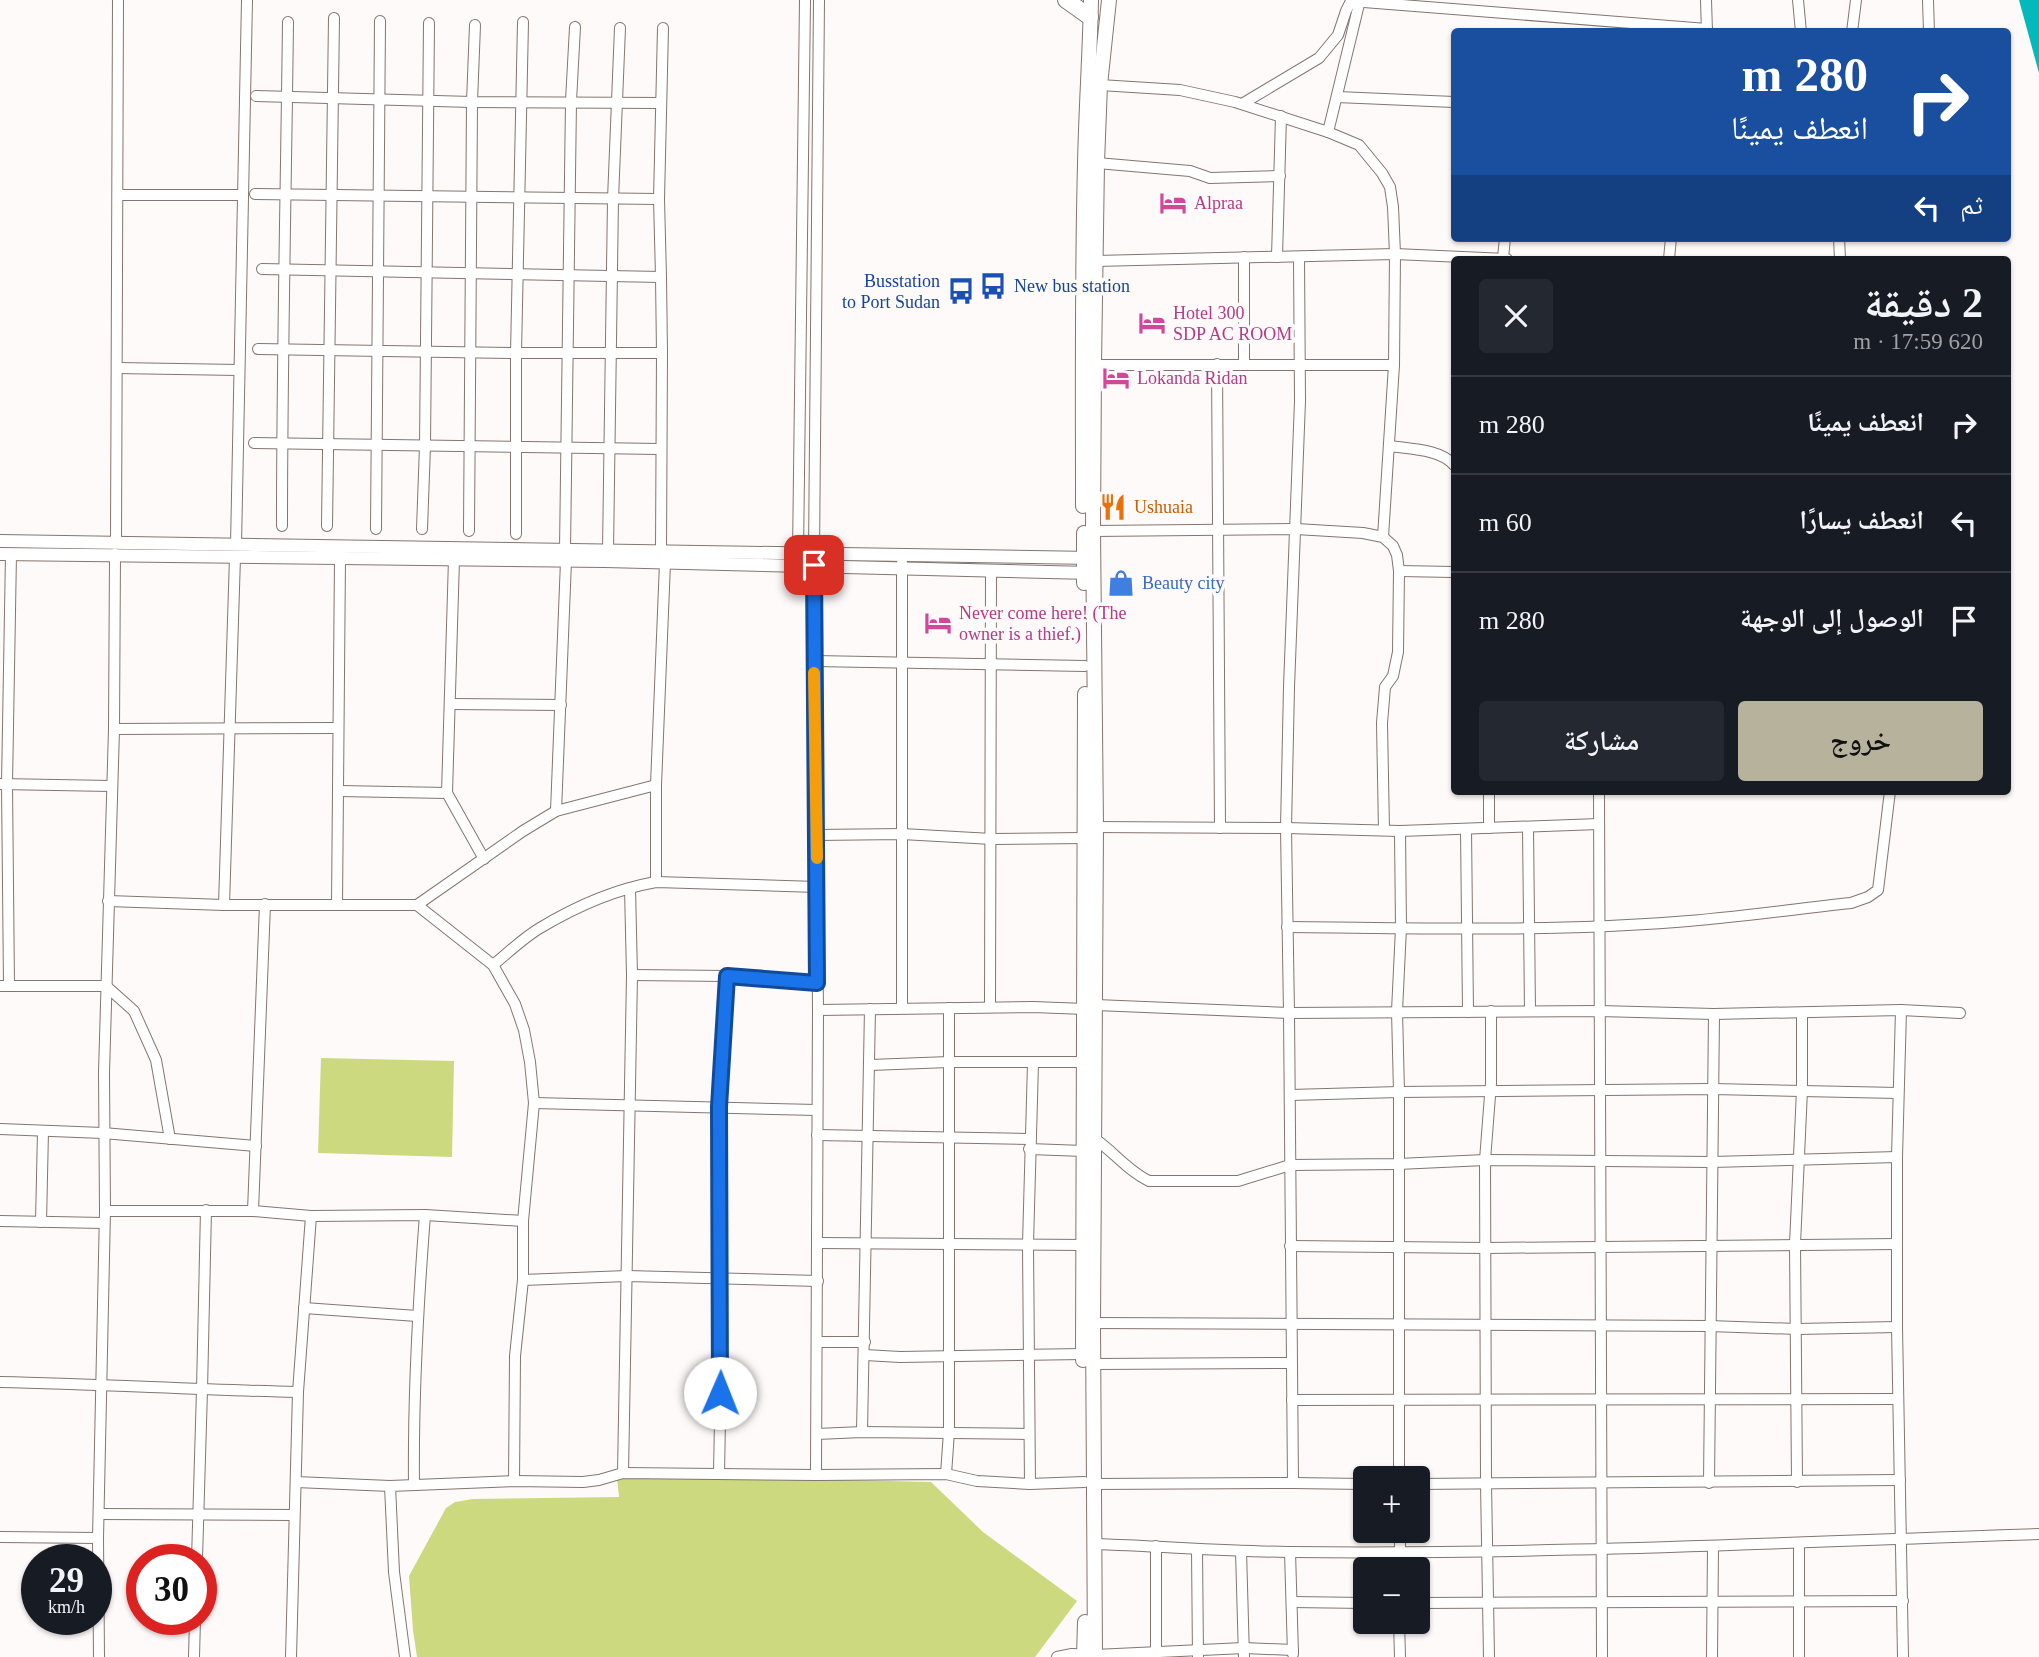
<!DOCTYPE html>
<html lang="ar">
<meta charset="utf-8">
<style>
:root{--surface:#171b24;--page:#242831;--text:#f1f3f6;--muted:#9ea1a6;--line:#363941;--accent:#b6b29c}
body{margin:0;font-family:"Times New Roman","Noto Naskh Arabic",serif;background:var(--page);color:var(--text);direction:rtl;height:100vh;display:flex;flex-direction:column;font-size:26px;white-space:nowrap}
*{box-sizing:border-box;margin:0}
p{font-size:23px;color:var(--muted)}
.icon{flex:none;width:38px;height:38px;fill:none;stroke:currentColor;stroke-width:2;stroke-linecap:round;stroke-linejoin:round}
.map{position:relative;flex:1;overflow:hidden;direction:ltr}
.side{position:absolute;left:1451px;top:256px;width:560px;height:539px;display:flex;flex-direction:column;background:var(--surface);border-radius:7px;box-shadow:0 2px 5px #0004;direction:rtl}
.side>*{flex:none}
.top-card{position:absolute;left:1451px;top:28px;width:560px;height:214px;border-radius:7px;box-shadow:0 2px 5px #0004;direction:rtl;background:#1a4fa0;color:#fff;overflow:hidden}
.controls{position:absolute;left:1353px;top:1466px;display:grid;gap:14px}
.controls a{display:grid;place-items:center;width:77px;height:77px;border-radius:7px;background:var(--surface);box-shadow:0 2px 5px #0004;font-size:35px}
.speed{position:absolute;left:21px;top:1544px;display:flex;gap:14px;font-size:35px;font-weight:700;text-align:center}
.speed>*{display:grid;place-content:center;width:91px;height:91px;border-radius:50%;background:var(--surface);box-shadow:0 2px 5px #0004;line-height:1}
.speed small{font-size:18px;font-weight:400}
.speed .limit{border:10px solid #d22;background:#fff;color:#111}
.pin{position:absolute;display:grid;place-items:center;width:60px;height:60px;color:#fff;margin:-30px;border-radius:14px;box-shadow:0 4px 10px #0006}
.me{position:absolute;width:77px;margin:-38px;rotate:1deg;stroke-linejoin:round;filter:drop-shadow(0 0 5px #0008)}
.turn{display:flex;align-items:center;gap:24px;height:147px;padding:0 28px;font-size:32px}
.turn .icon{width:91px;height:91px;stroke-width:2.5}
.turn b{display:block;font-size:49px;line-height:60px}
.then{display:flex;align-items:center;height:66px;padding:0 28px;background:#0003;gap:14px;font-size:26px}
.round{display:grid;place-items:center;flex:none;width:74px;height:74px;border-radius:7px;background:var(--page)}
.overview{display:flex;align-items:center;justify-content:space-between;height:119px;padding:0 28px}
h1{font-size:42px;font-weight:600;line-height:52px}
.primary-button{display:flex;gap:14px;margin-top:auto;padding:14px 28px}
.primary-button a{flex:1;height:80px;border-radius:7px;background:var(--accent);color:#111;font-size:28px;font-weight:600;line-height:80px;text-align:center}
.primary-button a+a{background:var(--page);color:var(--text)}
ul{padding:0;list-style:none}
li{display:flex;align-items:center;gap:21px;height:98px;padding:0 28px;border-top:2px solid var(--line)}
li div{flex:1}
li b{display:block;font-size:26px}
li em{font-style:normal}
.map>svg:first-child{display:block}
</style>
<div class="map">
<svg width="2039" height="1657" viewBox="0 0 2039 1657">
<rect width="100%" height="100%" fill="#fefaf9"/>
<g fill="#ccd97e">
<path d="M321,1058L454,1061L452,1157L318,1153Z"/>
<path d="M617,1478H762L931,1482L983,1532L1077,1601L1035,1657H417L413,1630L409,1576L446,1508L455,1502L473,1499L619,1497Z"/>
</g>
<path fill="#02b9bb" d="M2019,0H2039V73Z"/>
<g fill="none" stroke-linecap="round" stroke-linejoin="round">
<defs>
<g id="minor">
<path d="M1706,0L1707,32"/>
<path d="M1798,0L1801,32"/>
<path d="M1928,0L1929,32"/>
<path d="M1852,32L1856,0"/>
<path d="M1100,85L1180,90L1235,102L1328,132L1359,145L1382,173L1390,187L1393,207L1395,254L1507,259"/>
<path d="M256,96L472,102L661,103"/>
<path d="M1337,97L1454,102"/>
<path d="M1242,104L1319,58L1338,35L1346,11L1351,1L1707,29"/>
<path d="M1328,132L1360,0"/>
<path d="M1097,163L1190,171L1210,178L1280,176"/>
<path d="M255,194L659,199"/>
<path d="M118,195H243"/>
<path d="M1839,238L1840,259"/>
<path d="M1277,257L1281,116"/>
<path d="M1503,258L1505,238"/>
<path d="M1669,259L1671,238"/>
<path d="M1095,261L1395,254L1394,365L1383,537"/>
<path d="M262,269L661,277L662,353L661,551"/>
<path d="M661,277L659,199L663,28"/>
<path d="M258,349L516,353H662"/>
<path d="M1217,364L1220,828"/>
<path d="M1244,364V257"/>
<path d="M1094,365H1394"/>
<path d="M117,368L239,370"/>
<path d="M254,443L660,449"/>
<path d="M1390,446C1410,449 1440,449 1454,465"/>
<path d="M282,526C282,358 286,190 288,22"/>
<path d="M327,526L334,18"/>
<path d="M376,529L380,21"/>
<path d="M422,529L425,446L429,23"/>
<path d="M469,531L472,102L475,25"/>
<path d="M1093,531L1296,529L1363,533L1383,537L1393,546L1397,555L1399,571L1398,652L1393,676L1385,687L1382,723L1384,830"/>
<path d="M516,534V353L523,22"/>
<path d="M116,543L118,0"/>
<path d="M236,545L247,0"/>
<path d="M565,550L571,101L575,27"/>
<path d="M608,551L613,199L620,28"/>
<path d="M798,553L805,0"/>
<path d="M814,553L819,0"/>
<path d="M454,559L447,793L484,859"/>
<path d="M902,563V1008"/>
<path d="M814,565L818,1010L816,1475"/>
<path d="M1399,571L1454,572"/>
<path d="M814,661L1085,666"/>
<path d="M450,704L561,705"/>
<path d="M114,729L337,728"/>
<path d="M0,784L111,786"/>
<path d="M339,791L447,793"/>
<path d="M1599,791L1602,1657"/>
<path d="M556,811L566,561"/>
<path d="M1091,827L1286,828L1400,831L1599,824"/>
<path d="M1489,828V791"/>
<path d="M1528,828L1530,1011"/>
<path d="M1466,829L1468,1012"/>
<path d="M816,835L902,834L992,839L1085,838"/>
<path d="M656,882V785L665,563"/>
<path d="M108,901L224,905H417L493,965L515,1004L524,1030L530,1062L534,1103L523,1221V1280L515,1356L514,1481"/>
<path d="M224,905L235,557"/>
<path d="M337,905L340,557"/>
<path d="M417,905L523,831L556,811L656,785"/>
<path d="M1287,927C1417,928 1547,932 1676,922C1735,918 1793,909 1851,903L1868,897L1878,890L1890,791"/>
<path d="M493,965C508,953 523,938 540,928C575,907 616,889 656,882L817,887"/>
<path d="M632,975L727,976L817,983"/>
<path d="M0,986H106L134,1011L156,1060L170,1139"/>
<path d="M9,986L7,784L11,554"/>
<path d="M1096,1005L1289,1013L1286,828L1289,687L1300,401L1299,257"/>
<path d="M990,1007L991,570"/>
<path d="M818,1010L1033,1007L1085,1009"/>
<path d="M1901,1010L1897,1157V1327L1903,1657"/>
<path d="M870,1065L949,1062H1085"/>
<path d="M1290,1095L1399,1092L1713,1089L1898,1093"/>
<path d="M534,1103L817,1110"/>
<path d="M0,1129L103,1133L256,1146"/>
<path d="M817,1135L1030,1139"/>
<path d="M1095,1139C1114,1152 1128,1171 1149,1181H1238L1290,1165L1398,1164L1485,1160L1711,1162L1897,1157"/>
<path d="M1029,1149L1084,1151"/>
<path d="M105,1211H253L311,1216L425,1215L523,1221"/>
<path d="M253,1211L265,904"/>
<path d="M0,1221L104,1223"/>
<path d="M41,1222L43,1131"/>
<path d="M818,1243L1084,1245"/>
<path d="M1290,1246L1486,1248L1897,1244"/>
<path d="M523,1280L627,1276L818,1281"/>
<path d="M304,1308L417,1316"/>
<path d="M1093,1323L1709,1326L1797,1329L1897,1327"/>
<path d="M818,1342H865"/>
<path d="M865,1355L900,1357L1083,1354"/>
<path d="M1093,1364L1291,1363"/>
<path d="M0,1382C100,1384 199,1390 298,1392"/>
<path d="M1292,1400C1494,1399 1696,1399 1898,1399"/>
<path d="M862,1432L870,1009"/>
<path d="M817,1434L862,1432L1029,1434"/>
<path d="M623,1473L632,975L630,888"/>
<path d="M719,1473L721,1367L719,1107L727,976"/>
<path d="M946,1474L949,1432V1008"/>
<path d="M1399,1479V1092L1397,1011L1401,928L1400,831"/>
<path d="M296,1482L390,1486"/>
<path d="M1797,1482L1795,1244L1802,1090V1013"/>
<path d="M1293,1483L1365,1484"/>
<path d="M1709,1483L1714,1014"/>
<path d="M1030,1484L1028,1244L1033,1063"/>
<path d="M1094,1484L1293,1483L1289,1013L1599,1011L1714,1014L1901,1010L1960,1013"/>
<path d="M1418,1484L1900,1480"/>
<path d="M414,1485C413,1395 418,1305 425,1215"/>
<path d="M99,1514L294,1515"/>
<path d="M0,1537L98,1538"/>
<path d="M1093,1544C1158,1546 1223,1551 1288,1552C1539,1555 1789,1542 2039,1534"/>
<path d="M1799,1544V1657"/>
<path d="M1197,1549L1198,1657"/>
<path d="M1241,1551L1244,1657"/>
<path d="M1290,1552L1293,1654"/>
<path d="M197,1559L202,1390L206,1210"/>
<path d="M1400,1570V1531"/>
<path d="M1292,1602L1365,1603"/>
<path d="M1418,1603L1903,1601"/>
<path d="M1399,1622L1400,1657"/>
<path d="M99,1657L98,1538L105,1211L104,1073L114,729L115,554"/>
<path d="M194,1657L195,1619"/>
<path d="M291,1657L298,1392L311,1216"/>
<path d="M405,1657L394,1572L390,1486L514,1481L583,1482L599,1480L623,1473L816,1475L946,1474L977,1481L1030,1484L1084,1482"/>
<path d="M1057,1657L1072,1654L1095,1655L1244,1648L1293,1650"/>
<path d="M1156,1657V1546"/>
<path d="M1489,1657L1486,1483L1485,1160L1491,1083V1011"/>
<path d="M1712,1657L1713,1546"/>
</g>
<g id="tertiary">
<path d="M0,541L1092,558"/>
<path d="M0,554L605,561L1091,573"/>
</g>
<g id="secondary">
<path d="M1083,506C1083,392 1082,279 1085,165C1086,110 1090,55 1091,0"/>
<path d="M1084,533V583"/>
<path d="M1083,1360L1085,694"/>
<path d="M1084,1657L1085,1622"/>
<path d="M1095,1657L1093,1323L1096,827L1093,531L1094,365L1097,163L1100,85L1109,0"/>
</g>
<path id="primary" d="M1066,0L1090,17"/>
</defs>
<use href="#minor" stroke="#84756f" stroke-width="12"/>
<use href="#tertiary" stroke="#84756f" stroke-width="14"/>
<use href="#secondary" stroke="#84756f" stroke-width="16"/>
<use href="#primary" stroke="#84756f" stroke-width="18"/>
<use href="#minor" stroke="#fff" stroke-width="10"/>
<use href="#tertiary" stroke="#fff" stroke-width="12"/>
<use href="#secondary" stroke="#fff" stroke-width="14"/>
<use href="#primary" stroke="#fff" stroke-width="16"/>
</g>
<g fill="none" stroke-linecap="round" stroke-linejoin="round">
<defs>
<path id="route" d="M720,1393L719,1107L727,976L817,983L814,565"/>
</defs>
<use href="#route" stroke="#114b97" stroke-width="18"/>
<use href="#route" stroke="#1a73e8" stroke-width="12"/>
<path stroke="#f59e0b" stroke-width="12" d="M814,673L817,858"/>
</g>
<defs>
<symbol id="hotel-bare" viewBox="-9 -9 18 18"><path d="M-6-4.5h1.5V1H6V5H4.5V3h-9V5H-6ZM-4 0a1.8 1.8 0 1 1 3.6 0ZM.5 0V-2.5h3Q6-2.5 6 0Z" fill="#d1479c" stroke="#fefaf9" stroke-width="2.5" paint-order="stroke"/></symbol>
<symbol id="bus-bare" viewBox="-9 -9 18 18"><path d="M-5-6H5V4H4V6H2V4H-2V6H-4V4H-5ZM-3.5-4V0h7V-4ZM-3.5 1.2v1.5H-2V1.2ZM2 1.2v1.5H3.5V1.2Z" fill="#1a4fb4" stroke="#fefaf9" stroke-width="2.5" paint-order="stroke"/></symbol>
<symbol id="restaurant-bare" viewBox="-9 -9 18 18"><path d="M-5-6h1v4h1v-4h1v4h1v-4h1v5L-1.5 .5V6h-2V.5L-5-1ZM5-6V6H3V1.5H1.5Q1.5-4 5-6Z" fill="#e8710a" stroke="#fefaf9" stroke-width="2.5" paint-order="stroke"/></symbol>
<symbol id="shop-bare" viewBox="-9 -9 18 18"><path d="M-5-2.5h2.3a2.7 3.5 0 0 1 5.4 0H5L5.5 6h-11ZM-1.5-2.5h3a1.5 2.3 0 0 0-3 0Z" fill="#3f7fe0" stroke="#fefaf9" stroke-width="2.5" paint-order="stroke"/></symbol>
</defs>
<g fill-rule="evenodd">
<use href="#hotel-bare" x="1154" y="184" width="38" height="38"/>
<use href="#bus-bare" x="974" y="267" width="38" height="38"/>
<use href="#bus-bare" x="942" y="272" width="38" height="38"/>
<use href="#hotel-bare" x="1133" y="304" width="38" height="38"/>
<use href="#hotel-bare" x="1097" y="359" width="38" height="38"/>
<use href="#restaurant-bare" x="1094" y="488" width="38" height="38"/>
<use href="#shop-bare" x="1102" y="564" width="38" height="38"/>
<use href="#hotel-bare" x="919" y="604" width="38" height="38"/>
</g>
<g text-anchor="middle" stroke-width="7" stroke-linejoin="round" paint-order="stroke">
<g font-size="18" fill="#b23c85" stroke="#fefaf9" text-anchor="start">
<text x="1194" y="209">Alpraa</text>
<text x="1173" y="319">Hotel 300<tspan x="1173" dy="21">SDP AC ROOM</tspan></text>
<text x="1137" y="384">Lokanda Ridan</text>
<text x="959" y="619">Never come here! (The<tspan x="959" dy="21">owner is a thief.)</tspan></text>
</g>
<g font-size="18" fill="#164399" stroke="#fefaf9" text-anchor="end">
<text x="940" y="287">Busstation<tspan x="940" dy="21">to Port Sudan</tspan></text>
<text x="1014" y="292" text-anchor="start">New bus station</text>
</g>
<g font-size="18" fill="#c56008" stroke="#fefaf9" text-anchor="start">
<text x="1134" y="513">Ushuaia</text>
</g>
<g font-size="18" fill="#366cbe" stroke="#fefaf9" text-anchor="start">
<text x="1142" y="589">Beauty city</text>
</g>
</g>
</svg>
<div class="controls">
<a>+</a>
<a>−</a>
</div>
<div class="speed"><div>29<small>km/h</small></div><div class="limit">30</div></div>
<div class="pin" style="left:814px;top:565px;background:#d93025"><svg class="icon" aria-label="arrive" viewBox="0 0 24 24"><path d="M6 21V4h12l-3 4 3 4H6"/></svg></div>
<svg class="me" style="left:720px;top:1393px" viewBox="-20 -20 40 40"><circle r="19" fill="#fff"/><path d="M0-13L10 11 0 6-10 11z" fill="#1a73e8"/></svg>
<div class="top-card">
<div class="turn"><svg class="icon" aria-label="right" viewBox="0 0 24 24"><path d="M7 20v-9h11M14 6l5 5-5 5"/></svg><div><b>280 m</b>انعطف يمينًا</div></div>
<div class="then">ثم<svg class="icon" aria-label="left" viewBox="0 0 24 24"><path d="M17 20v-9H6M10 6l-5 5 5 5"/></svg></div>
</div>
<section class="side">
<div class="overview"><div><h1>2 دقيقة</h1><p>620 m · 17:59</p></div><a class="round"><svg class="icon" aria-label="close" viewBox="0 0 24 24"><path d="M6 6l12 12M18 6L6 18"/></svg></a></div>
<ul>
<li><svg class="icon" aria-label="right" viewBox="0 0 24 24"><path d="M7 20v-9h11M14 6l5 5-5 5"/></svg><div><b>انعطف يمينًا</b></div><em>280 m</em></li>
<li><svg class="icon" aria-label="left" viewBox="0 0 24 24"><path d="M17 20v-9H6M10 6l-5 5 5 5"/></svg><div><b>انعطف يسارًا</b></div><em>60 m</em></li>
<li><svg class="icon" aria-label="arrive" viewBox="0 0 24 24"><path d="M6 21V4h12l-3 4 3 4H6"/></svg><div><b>الوصول إلى الوجهة</b></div><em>280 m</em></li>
</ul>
<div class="primary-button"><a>خروج</a><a>مشاركة</a></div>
</section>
</div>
